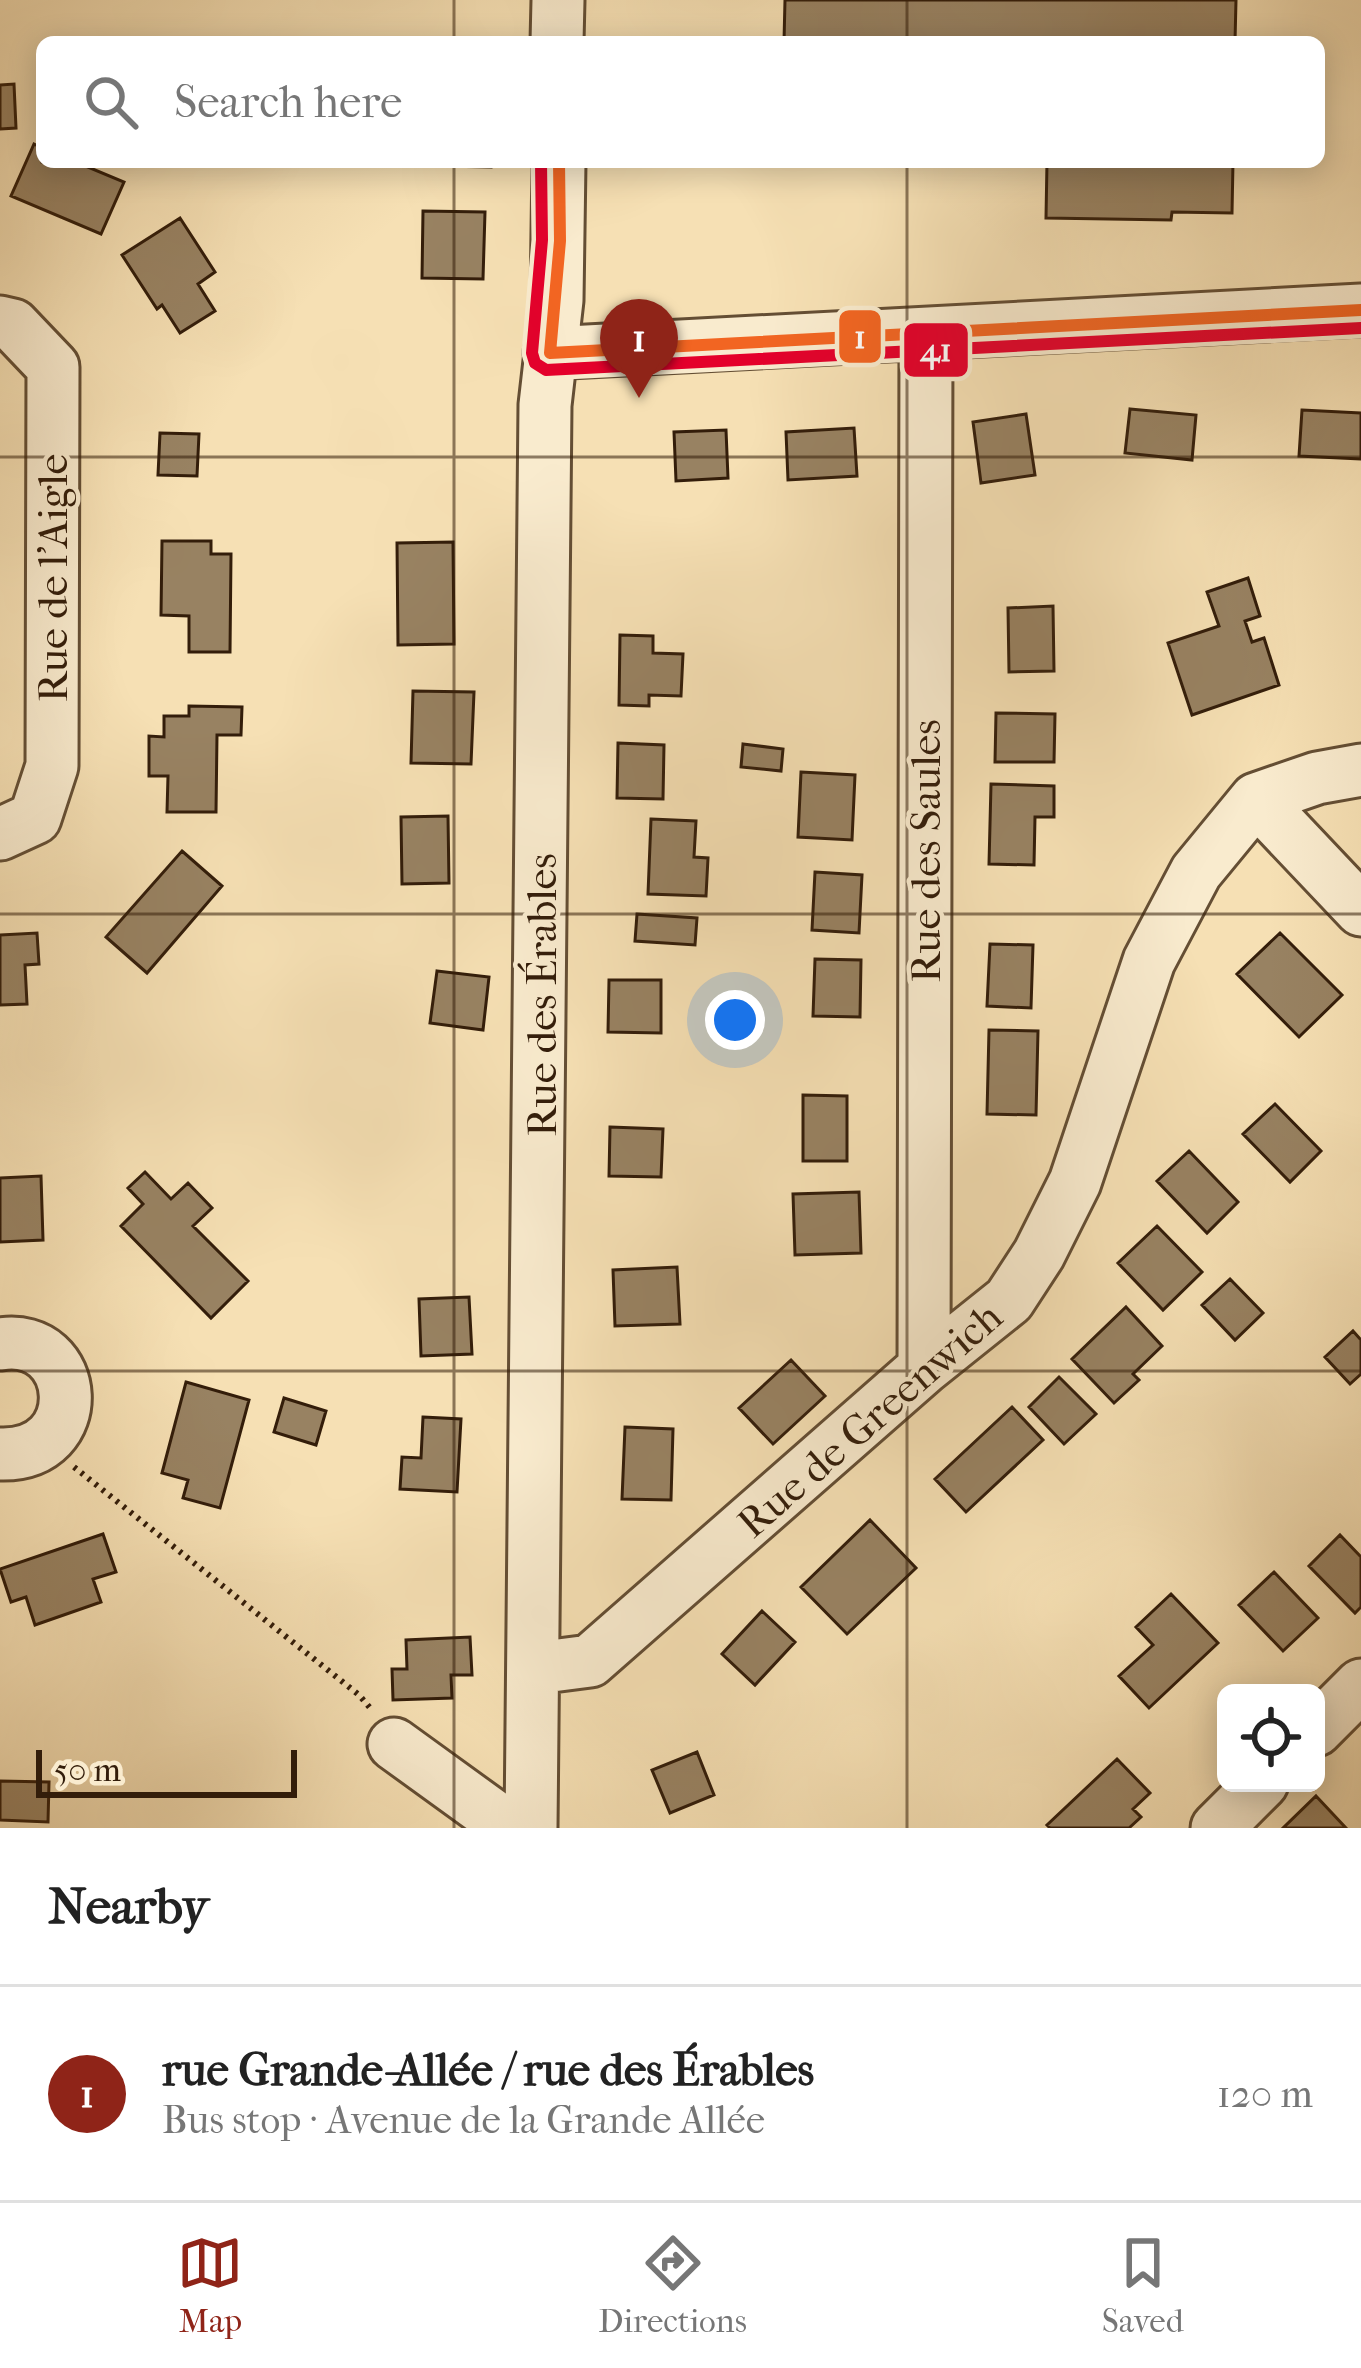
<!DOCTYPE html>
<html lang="en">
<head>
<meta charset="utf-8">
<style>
  :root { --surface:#fff; --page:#f2f2f2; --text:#222; --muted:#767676; --line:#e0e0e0; --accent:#8f2418 }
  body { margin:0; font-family:"IM FELL French Canon",serif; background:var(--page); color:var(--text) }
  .controls { position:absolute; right:36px; bottom:36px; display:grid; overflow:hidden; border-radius:18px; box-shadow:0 6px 30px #0003 }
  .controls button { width:108px; height:108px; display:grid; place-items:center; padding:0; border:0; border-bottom:3px solid var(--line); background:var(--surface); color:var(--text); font:60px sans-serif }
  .scale { position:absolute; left:36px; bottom:30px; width:261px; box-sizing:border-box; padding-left:12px; border:6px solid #331d0a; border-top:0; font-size:33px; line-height:42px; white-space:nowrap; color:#331d0a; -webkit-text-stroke:9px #f9ebce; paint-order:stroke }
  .you { position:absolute; left:735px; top:1020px; width:42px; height:42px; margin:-30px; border:9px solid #fff; border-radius:50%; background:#1a73e8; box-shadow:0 0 0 18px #1a73e833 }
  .badge { display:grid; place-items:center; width:78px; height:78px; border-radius:50%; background:var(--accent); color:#fff; font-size:39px; font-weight:700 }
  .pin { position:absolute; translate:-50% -99px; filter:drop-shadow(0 3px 6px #0008) }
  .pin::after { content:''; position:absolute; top:63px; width:42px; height:36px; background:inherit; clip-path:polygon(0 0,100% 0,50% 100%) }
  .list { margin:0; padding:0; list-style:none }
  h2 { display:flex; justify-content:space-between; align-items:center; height:156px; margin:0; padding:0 48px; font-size:51px }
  h2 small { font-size:39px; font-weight:400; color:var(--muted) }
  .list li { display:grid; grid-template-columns:78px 1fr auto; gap:36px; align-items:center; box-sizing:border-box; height:216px; padding:0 48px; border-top:3px solid var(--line) }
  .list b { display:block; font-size:45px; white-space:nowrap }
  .list p { margin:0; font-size:39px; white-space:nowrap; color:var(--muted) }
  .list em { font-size:39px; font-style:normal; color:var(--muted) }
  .icon { flex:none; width:66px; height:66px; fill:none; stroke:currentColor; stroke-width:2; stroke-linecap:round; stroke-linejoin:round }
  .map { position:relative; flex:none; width:1361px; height:1828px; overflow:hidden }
  .search { position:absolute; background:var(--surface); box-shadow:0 6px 30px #0003; left:36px; right:36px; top:36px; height:132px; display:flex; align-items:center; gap:30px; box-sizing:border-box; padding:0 42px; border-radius:18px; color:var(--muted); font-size:45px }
  .sheet { height:372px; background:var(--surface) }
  nav { display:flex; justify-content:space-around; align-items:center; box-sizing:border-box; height:168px; border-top:3px solid var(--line); background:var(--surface); font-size:33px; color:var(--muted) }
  nav a { display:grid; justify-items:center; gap:6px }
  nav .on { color:var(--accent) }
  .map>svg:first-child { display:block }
  .building { fill:#988262; stroke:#331d0a; stroke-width:3 }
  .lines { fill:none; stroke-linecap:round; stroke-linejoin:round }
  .minor-casing { stroke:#644e34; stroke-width:57 }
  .path { stroke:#331d0a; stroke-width:6; stroke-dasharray:3 6; stroke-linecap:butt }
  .minor { stroke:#f9ebce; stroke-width:51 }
  .bus-1-casing { stroke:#f9ebce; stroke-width:21 }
  .bus-2-casing { stroke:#f9ebce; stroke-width:21 }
  .bus-1 { stroke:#f26522; stroke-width:12 }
  .bus-2 { stroke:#e4002b; stroke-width:12 }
  .grid { fill:none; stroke:#331d0a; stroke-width:3; stroke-opacity:0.55 }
  .labels { text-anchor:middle; stroke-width:9; stroke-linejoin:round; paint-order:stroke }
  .street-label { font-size:42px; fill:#331d0a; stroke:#f9ebce }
  .line-badge { stroke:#f9ebce; stroke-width:4.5 }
  .badge-label { font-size:33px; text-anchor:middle; font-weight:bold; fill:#fff }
</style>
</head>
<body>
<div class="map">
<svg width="1361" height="1828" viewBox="0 0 1361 1828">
  <rect width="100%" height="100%" fill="#f6e0b4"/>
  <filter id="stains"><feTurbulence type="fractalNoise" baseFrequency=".00167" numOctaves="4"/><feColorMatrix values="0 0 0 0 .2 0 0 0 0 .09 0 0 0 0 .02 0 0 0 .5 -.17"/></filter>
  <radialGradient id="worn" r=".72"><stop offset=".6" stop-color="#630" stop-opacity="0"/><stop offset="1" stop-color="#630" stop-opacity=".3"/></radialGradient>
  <path class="building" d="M785 0H1236L1235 42H784Z
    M14 84 16 128 0 129V85Z
    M34 144 42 148V162H76L124 182 101 234 11 196Z
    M441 162H491V167L441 166Z
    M1047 162H1233L1232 213 1172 212 1171 220 1046 218Z
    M423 211 485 212 483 279 422 278Z
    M180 218 215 272 198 284 215 311 180 333 162 305 157 309 122 255Z
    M1130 409 1196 415 1192 460 1125 453Z
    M1302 410 1361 413V459L1299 456Z
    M1026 414 1035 475 981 483 973 422Z
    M854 428 857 476 788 480 786 432Z
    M726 430 728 478 676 481 674 432Z
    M160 433 199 434 197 476 158 475Z
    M162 541H211V554H231L230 652H189V616L161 615Z
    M453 542 454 644 398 645 397 543Z
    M1248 578 1260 616 1245 621 1252 642 1264 638 1279 685 1192 715 1168 643 1219 626 1207 592Z
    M1053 606 1054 671 1009 672 1008 608Z
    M620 635 653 636V653L683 654 681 696 649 695V706L619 705Z
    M413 691 474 692 471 764 411 763Z
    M189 706 242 707 241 735H217L216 812H167L168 776H149V736L164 737V716H189Z
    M996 713 1055 714 1054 762H995Z
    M618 743 664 745 663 799 617 798Z
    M743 744 783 749 781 771 741 767Z
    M801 772 855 775 852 840 798 837Z
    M991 784 1054 786V817H1035L1034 865 989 864Z
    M448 816 449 883 402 884 401 817Z
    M651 819 696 821 694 857 708 858 706 896 648 894Z
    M182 851 222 886 147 973 106 937Z
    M815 872 862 875 859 933 812 930Z
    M637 914 697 918 695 945 635 941Z
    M37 933 39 964 25 965 27 1004 0 1005V935Z
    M1280 933 1342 995 1299 1037 1237 974Z
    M990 944 1033 945 1031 1008 987 1006Z
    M815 959 861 960 860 1017 813 1016Z
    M437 971 489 977 483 1030 430 1023Z
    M609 980H661V1033L608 1032Z
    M989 1030 1038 1031 1036 1115 987 1114Z
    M803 1095 847 1096V1161H803Z
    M1275 1104 1321 1151 1290 1182 1243 1134Z
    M610 1127 663 1129 661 1177 609 1176Z
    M1189 1151 1238 1202 1207 1233 1157 1181Z
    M145 1172 171 1199 188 1183 212 1208 193 1226 248 1281 211 1318 121 1226 143 1204 128 1188Z
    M41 1176 43 1240 0 1242V1178Z
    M859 1192 861 1253 795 1255 793 1194Z
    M1157 1226 1202 1272 1163 1310 1118 1263Z
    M677 1267 680 1324 615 1326 613 1270Z
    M1230 1279 1263 1313 1235 1340 1202 1305Z
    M469 1297 472 1354 421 1356 419 1299Z
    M1126 1307 1162 1346 1133 1374 1139 1380 1114 1403 1072 1359Z
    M1353 1331 1361 1340V1374L1350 1384 1325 1357Z
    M791 1360 825 1396 773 1444 739 1408Z
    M1059 1377 1096 1414 1064 1444 1029 1407Z
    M186 1382 249 1400 220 1508 183 1498 188 1480 162 1473Z
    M284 1398 326 1411 316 1445 274 1432Z
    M1012 1407 1043 1440 966 1512 935 1479Z
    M423 1417 461 1419 457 1492 400 1489 402 1457 421 1458Z
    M625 1427 673 1429 671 1500 622 1499Z
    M870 1520 916 1568 847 1634 801 1587Z
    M103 1534 116 1572 93 1579 101 1602 35 1625 26 1597 11 1602 0 1569Z
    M1340 1535 1361 1557V1607L1355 1613 1309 1566Z
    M1274 1572 1318 1618 1283 1651 1239 1605Z
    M1171 1594 1218 1643 1149 1708 1119 1676 1153 1645 1136 1627Z
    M762 1611 795 1642 755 1685 722 1654Z
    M470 1637 472 1675H451L452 1698 393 1700 392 1669H407L406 1640Z
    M697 1752 714 1795 670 1813 652 1770Z
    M1117 1759 1150 1793 1133 1809 1141 1817 1129 1828H1050L1047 1825Z
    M0 1781 49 1782 48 1822 0 1820Z
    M1316 1796 1346 1828H1283Z"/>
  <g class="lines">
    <defs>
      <path id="minor" d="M557 42 558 0
        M0 322 13 325 53 367 52 766 35 818 0 834
        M550 353 1361 310
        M1256 799 1361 910
        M0 1344C82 1331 92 1457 0 1454
        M924 1368 926 335
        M536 1668 590 1661 924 1368 1009 1300 1039 1254 1075 1182 1149 961 1196 872 1256 799 1317 778 1361 770
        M1316 1730 1361 1685
        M394 1744 510 1828
        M531 1828 545 405 557 300 559 162
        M1217 1828 1262 1783"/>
    </defs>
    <use href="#minor" class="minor-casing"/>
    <path class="path" d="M74 1467 359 1695 371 1709"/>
    <use href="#minor" class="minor"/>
    <defs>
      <path id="bus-1" d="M559 162 560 241 550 353 1361 310"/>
      <path id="bus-2" d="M541 162 542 240 532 353 535 363 546 370 1361 328"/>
    </defs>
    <use href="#bus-1" class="bus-1-casing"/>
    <use href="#bus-2" class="bus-2-casing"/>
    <use href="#bus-1" class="bus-1"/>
    <use href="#bus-2" class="bus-2"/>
  </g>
  <path class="grid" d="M454 0V42M907 0V42M454 162V1828M907 162V1828M0 457H1361M0 914H1361M0 1371H1361"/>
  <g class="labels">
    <g class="street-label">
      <text transform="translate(52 578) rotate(-90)" y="15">Rue de l'Aigle</text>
      <text transform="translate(925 851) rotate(-90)" y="15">Rue des Saules</text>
      <text transform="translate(541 995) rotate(-90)" y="15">Rue des Érables</text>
      <text transform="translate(869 1419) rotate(-41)" y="15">Rue de Greenwich</text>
    </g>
  </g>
  <g class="line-badge">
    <rect x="837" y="308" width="46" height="57" rx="12" fill="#f26522"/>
    <rect x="902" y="321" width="68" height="58" rx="12" fill="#e4002b"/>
  </g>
  <g class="badge-label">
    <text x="860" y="348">1</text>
    <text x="936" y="361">41</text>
  </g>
  <rect width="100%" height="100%" filter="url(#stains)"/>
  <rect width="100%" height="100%" fill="url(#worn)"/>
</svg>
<div class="controls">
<button><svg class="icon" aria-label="locate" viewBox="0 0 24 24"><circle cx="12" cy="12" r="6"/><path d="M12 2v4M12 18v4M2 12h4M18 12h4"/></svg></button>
</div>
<div class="scale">50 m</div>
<div class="you"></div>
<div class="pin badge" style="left:639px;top:398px">1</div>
<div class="search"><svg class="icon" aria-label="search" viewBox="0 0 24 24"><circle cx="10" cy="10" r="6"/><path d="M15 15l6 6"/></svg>Search here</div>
</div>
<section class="sheet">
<h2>Nearby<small></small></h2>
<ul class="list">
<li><span class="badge">1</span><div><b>rue Grande-Allée / rue des Érables</b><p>Bus stop · Avenue de la Grande Allée</p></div><em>120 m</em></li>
</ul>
</section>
<nav>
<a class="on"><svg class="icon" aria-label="map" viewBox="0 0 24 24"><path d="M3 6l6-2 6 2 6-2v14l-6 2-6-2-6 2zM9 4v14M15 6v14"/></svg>Map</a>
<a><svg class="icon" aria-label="directions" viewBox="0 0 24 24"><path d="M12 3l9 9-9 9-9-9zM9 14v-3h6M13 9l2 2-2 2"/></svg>Directions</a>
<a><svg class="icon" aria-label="saved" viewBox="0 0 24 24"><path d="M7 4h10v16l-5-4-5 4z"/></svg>Saved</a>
</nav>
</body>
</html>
